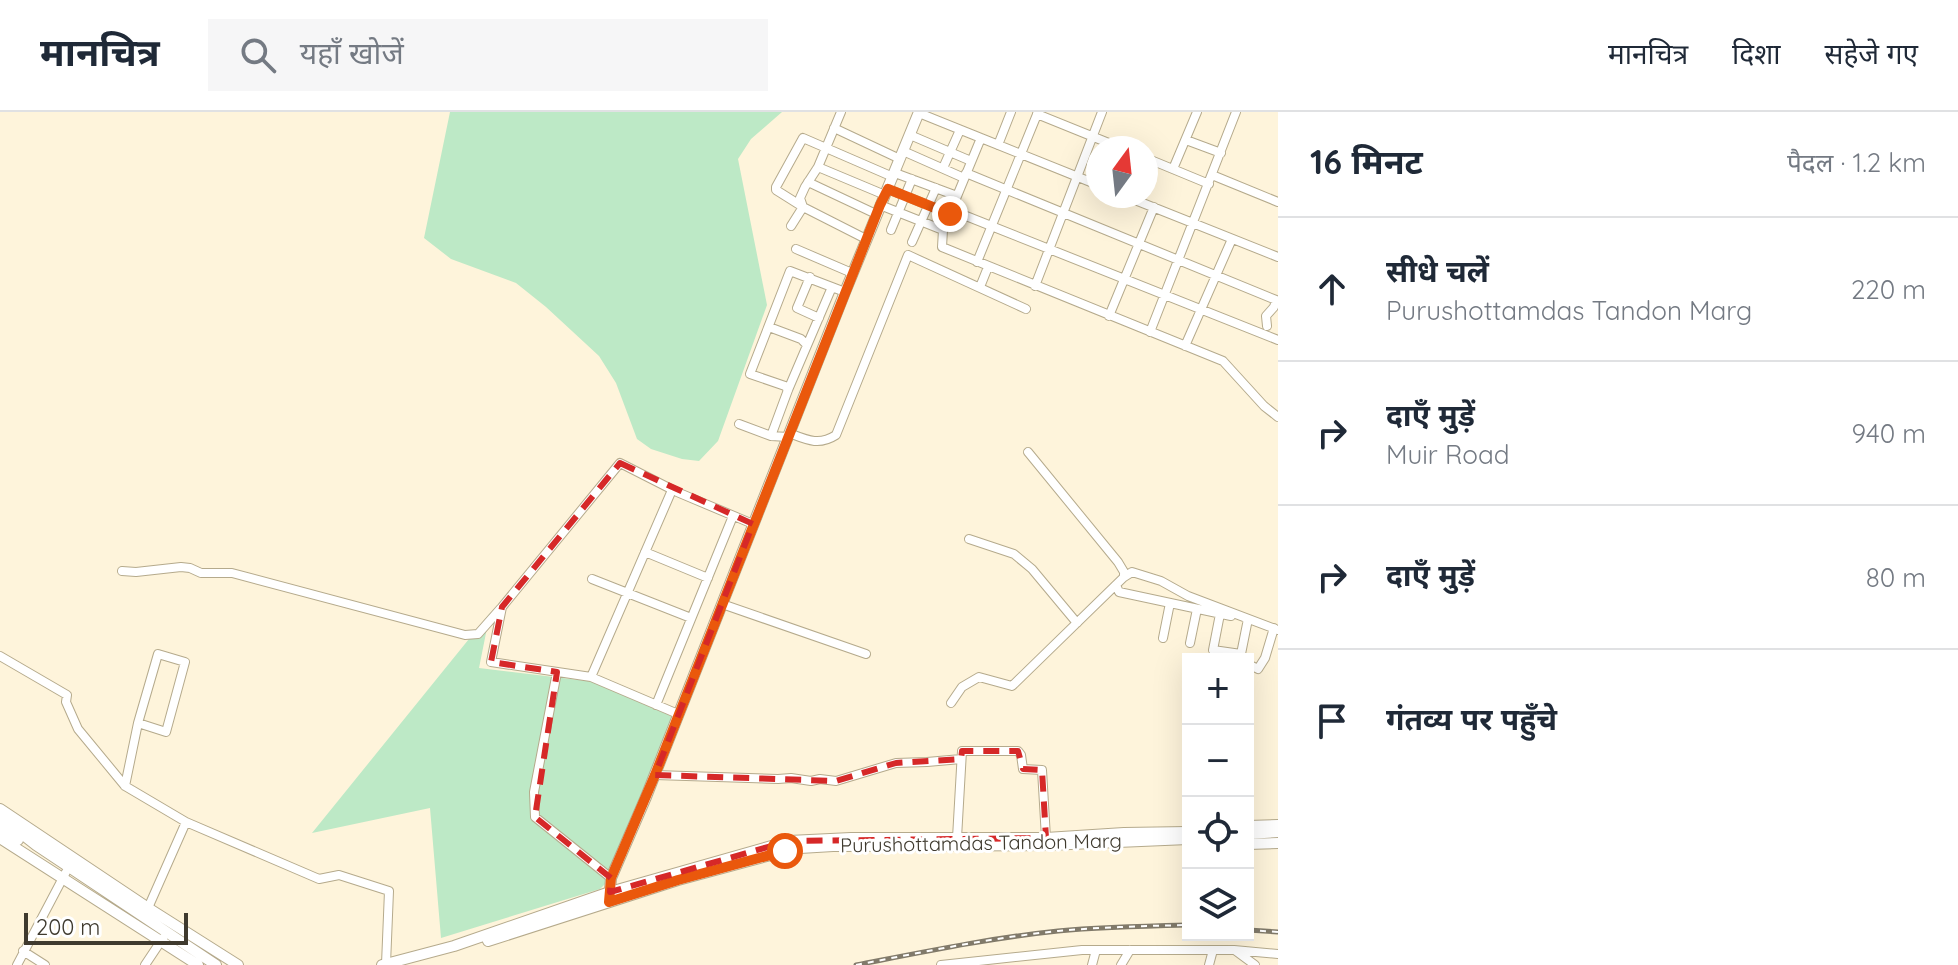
<!DOCTYPE html>
<html lang="hi">
<head>
<meta charset="utf-8">
<style>
  :root { --surface:#fff; --page:#f6f6f7; --text:#1f2937; --muted:#747a83; --line:#e0e1e3 }
  body { margin:0; font-family:Quicksand,"Noto Sans Devanagari",sans-serif; background:var(--page); color:var(--text) }
  .controls { position:absolute; right:24px; bottom:24px; display:grid; overflow:hidden; border-radius:0px; box-shadow:0 8px 32px #0002 }
  .controls button { width:72px; height:72px; display:grid; place-items:center; padding:0; border:0; border-bottom:2px solid var(--line); background:var(--surface); color:var(--text); font:40px sans-serif }
  .compass { position:absolute; left:1086px; top:24px; width:72px; height:72px; border-radius:50%; background:var(--surface); box-shadow:0 8px 32px #0002; rotate:15deg }
  .scale { position:absolute; left:24px; bottom:20px; width:164px; box-sizing:border-box; padding-left:8px; border:4px solid #3f3a2e; border-top:0; font-size:22px; line-height:28px; white-space:nowrap; color:#3f3a2e; -webkit-text-stroke:6px #fff; paint-order:stroke }
  .stop { position:absolute; width:24px; height:24px; margin:-18px; border:6px solid #ea580c; border-radius:50%; background:#fff }
  .stop.end { background:#ea580c; border-color:#fff; box-shadow:0 2px 8px #0008 }
  .list { margin:0; padding:0; list-style:none }
  h2 { display:flex; justify-content:space-between; align-items:center; height:104px; margin:0; padding:0 32px; font-size:34px }
  h2 small { font-size:26px; font-weight:400; color:var(--muted) }
  .list li { display:grid; grid-template-columns:52px 1fr auto; gap:24px; align-items:center; box-sizing:border-box; height:144px; padding:0 32px; border-top:2px solid var(--line) }
  .list b { display:block; font-size:30px; white-space:nowrap }
  .list p { margin:0; font-size:26px; white-space:nowrap; color:var(--muted) }
  .list em { font-size:26px; font-style:normal; color:var(--muted) }
  .icon { flex:none; width:44px; height:44px; fill:none; stroke:currentColor; stroke-width:2; stroke-linecap:round; stroke-linejoin:round }
  .map { position:relative; flex:none; width:1278px; height:853px; overflow:hidden }
  header { display:flex; align-items:center; gap:48px; box-sizing:border-box; height:112px; padding:0 40px; background:var(--surface); border-bottom:2px solid var(--line) }
  header strong { font-size:38px }
  nav { display:flex; gap:44px; margin-inline-start:auto; font-size:28px }
  .search { width:560px; height:72px; background:var(--page); display:flex; align-items:center; gap:20px; box-sizing:border-box; padding:0 28px; border-radius:0px; color:var(--muted); font-size:30px }
  main { display:flex }
  aside { flex:1; background:var(--surface) }
  .map>svg:first-child { display:block }
  .green { fill:#bde9c6 }
  .lines { fill:none; stroke-linecap:round; stroke-linejoin:round }
  .minor-casing { stroke:#b5aa8c; stroke-width:10 }
  .major-casing { stroke:#b5aa8c; stroke-width:12 }
  .minor { stroke:#fff; stroke-width:8 }
  .major { stroke:#fff; stroke-width:10 }
  .rail-casing { stroke:#817a6a; stroke-width:5 }
  .rail { stroke:#fff; stroke-width:2; stroke-dasharray:6; stroke-linecap:butt }
  .route { stroke:#ea580c; stroke-width:10 }
  .marked { fill:none; stroke:#d62828; stroke-width:6; stroke-dasharray:16 10; stroke-linejoin:round }
  .labels { text-anchor:middle; stroke-width:6; stroke-linejoin:round; paint-order:stroke }
  .street-label { font-size:20px; fill:#3f3a2e; stroke:#fff }
</style>
</head>
<body>
<header>
<strong>मानचित्र</strong>
<div class="search"><svg class="icon" aria-label="search" viewBox="0 0 24 24"><circle cx="10" cy="10" r="6"/><path d="M15 15l6 6"/></svg>यहाँ खोजें</div>
<nav><a>मानचित्र</a><a>दिशा</a><a>सहेजे गए</a></nav>
</header>
<main>
<div class="map">
<svg width="1278" height="853" viewBox="0 0 1278 853">
  <rect width="100%" height="100%" fill="#fef4db"/>
  <path class="green" d="M450 0H782L751 27 738 47 767 193 718 329 699 349 682 347 651 337 637 327 616 271 599 244 546 195 516 171 451 147 424 126Z
    M490 501 479 556 596 570 673 605 611 766 600 777 441 826 430 696 312 721Z"/>
  <g class="lines">
    <defs>
      <path id="minor" d="M841 0 818 55 805 75 800 86 803 95 866 127
        M1037 2 1121 36
        M834 16 900 47
        M910 23 971 49
        M981 26 1098 73
        M1186 28 1221 41
        M998 33 1011 0
        M903 39 964 66
        M1146 46 1209 72
        M818 55 885 83
        M943 56 960 18
        M1173 57 1197 0
        M895 61 957 84
        M966 61 1276 188 1274 195 1266 204 1267 214
        M1212 63 1278 90
        M808 70 876 102
        M888 77 950 102
        M1125 84 1278 145
        M880 93 943 118 981 26 919 1
        M951 98 1278 228
        M791 114 803 95 776 78V75L803 26 893 65
        M891 118 912 67
        M943 118 942 135 1223 249 1264 294 1278 305
        M912 130 936 76
        M796 137 852 161
        M977 150 1038 0
        M810 165 797 196 819 206
        M1035 174 1102 0
        M980 175 988 155
        M1109 204 1154 95
        M769 215 801 227 807 233
        M1150 220 1236 0
        M1185 234 1232 127
        M788 278 785 274 750 262 790 159 845 180
        M739 312 771 324 788 325
        M789 321C807 328 819 334 836 323L908 143 1026 197
        M771 324 788 278 832 175
        M1028 340 1118 450 1124 460V465
        M969 427 1014 442 1032 457 1077 511
        M645 440 708 466
        M122 459 136 460 181 455 190 456 201 461H232L465 523 478 522 501 496
        M592 467 691 506
        M1116 473 1119 480 1231 504
        M722 492 866 542
        M1220 502 1213 538 1241 542 1248 507 1245 506
        M1163 526 1170 491
        M1190 531 1197 497
        M0 544 67 583 66 590 78 617 125 674 186 710 319 767 339 763 389 779 386 852
        M1248 552 1258 557 1265 546 1274 516
        M557 560 534 680 535 705 611 766
        M591 565 672 378
        M951 591 962 575 979 565 1012 574 1124 465 1132 460 1161 469 1188 484 1278 518
        M656 593 733 404
        M678 602 591 565 491 550 502 495 620 351 677 380 753 412
        M655 663 778 667 791 666 811 669 820 667 836 669 896 651 927 650 961 647
        M125 674 138 611 158 542 185 550 166 620 138 611
        M957 726 962 639H1018L1021 643 1023 657 1042 658 1046 726
        M148 796 186 710
        M23 839 45 853
        M1236 839 1255 853
        M17 853 66 760
        M145 853 163 826
        M941 853 1082 838H1234L1278 842
        M1092 853 1096 838
        M1121 853 1130 838
        M1209 853 1213 838"/>
      <path id="major" d="M0 697 148 796 238 853
        M0 705 36 733 216 853
        M1248 714 1278 713
        M0 715 18 728
        M1248 722 1278 720
        M0 726 198 853
        M1248 732 1278 731
        M609 790 611 766 646 685 845 180 919 0
        M488 829 678 768 763 745 800 736 833 734 1047 733 1188 727
        M382 853 454 834 610 780 789 729 851 726H1046L1124 721 1188 720"/>
    </defs>
    <use href="#minor" class="minor-casing"/>
    <use href="#major" class="major-casing"/>
    <use href="#minor" class="minor"/>
    <use href="#major" class="major"/>
    <defs>
      <path id="rail" d="M1248 818 1278 820
        M856 853C923 840 990 826 1058 819 1101 815 1145 814 1188 813"/>
    </defs>
    <use href="#rail" class="rail-casing"/>
    <use href="#rail" class="rail"/>
  </g>
  <g class="lines">
    <path class="route" d="M785 739 678 768 609 790 611 766 655 663 880 93 888 77 950 102"/>
  </g>
  <path class="marked" d="M620 351 753 412 655 663 836 669 896 651 961 647 962 639H1018L1023 657 1042 658 1046 726 789 729 610 780 611 766 535 705 557 560 491 550 502 495Z"/>
  <g class="labels">
    <g class="street-label">
      <text transform="translate(981 731) rotate(-1)" y="7">Purushottamdas Tandon Marg</text>
    </g>
  </g>
</svg>
<div class="controls">
<button>+</button>
<button>−</button>
<button><svg class="icon" aria-label="locate" viewBox="0 0 24 24"><circle cx="12" cy="12" r="6"/><path d="M12 2v4M12 18v4M2 12h4M18 12h4"/></svg></button>
<button><svg class="icon" aria-label="layers" viewBox="0 0 24 24"><path d="M12 4l9 5-9 5-9-5zM3 14l9 5 9-5"/></svg></button>
</div>
<svg class="compass" viewBox="-18 -18 36 36"><path d="M0-13l5 13h-10z" fill="#e53935"/><path d="M0 13l5-13h-10z" fill="#747a83"/></svg>
<div class="scale">200 m</div>
<div class="stop" style="left:785px;top:739px"></div>
<div class="stop end" style="left:950px;top:102px"></div>
</div>
<aside>
<h2>16 मिनट<small>पैदल · 1.2 km</small></h2>
<ul class="list">
<li><svg class="icon" aria-label="ahead" viewBox="0 0 24 24"><path d="M12 20V5M6 11l6-6 6 6"/></svg><div><b>सीधे चलें</b><p>Purushottamdas Tandon Marg</p></div><em>220 m</em></li>
<li><svg class="icon" aria-label="right" viewBox="0 0 24 24"><path d="M7 20v-9h11M14 6l5 5-5 5"/></svg><div><b>दाएँ मुड़ें</b><p>Muir Road</p></div><em>940 m</em></li>
<li><svg class="icon" aria-label="right" viewBox="0 0 24 24"><path d="M7 20v-9h11M14 6l5 5-5 5"/></svg><div><b>दाएँ मुड़ें</b></div><em>80 m</em></li>
<li><svg class="icon" aria-label="arrive" viewBox="0 0 24 24"><path d="M6 21V4h12l-3 4 3 4H6"/></svg><div><b>गंतव्य पर पहुँचे</b></div></li>
</ul>
</aside>
</main>
</body>
</html>
